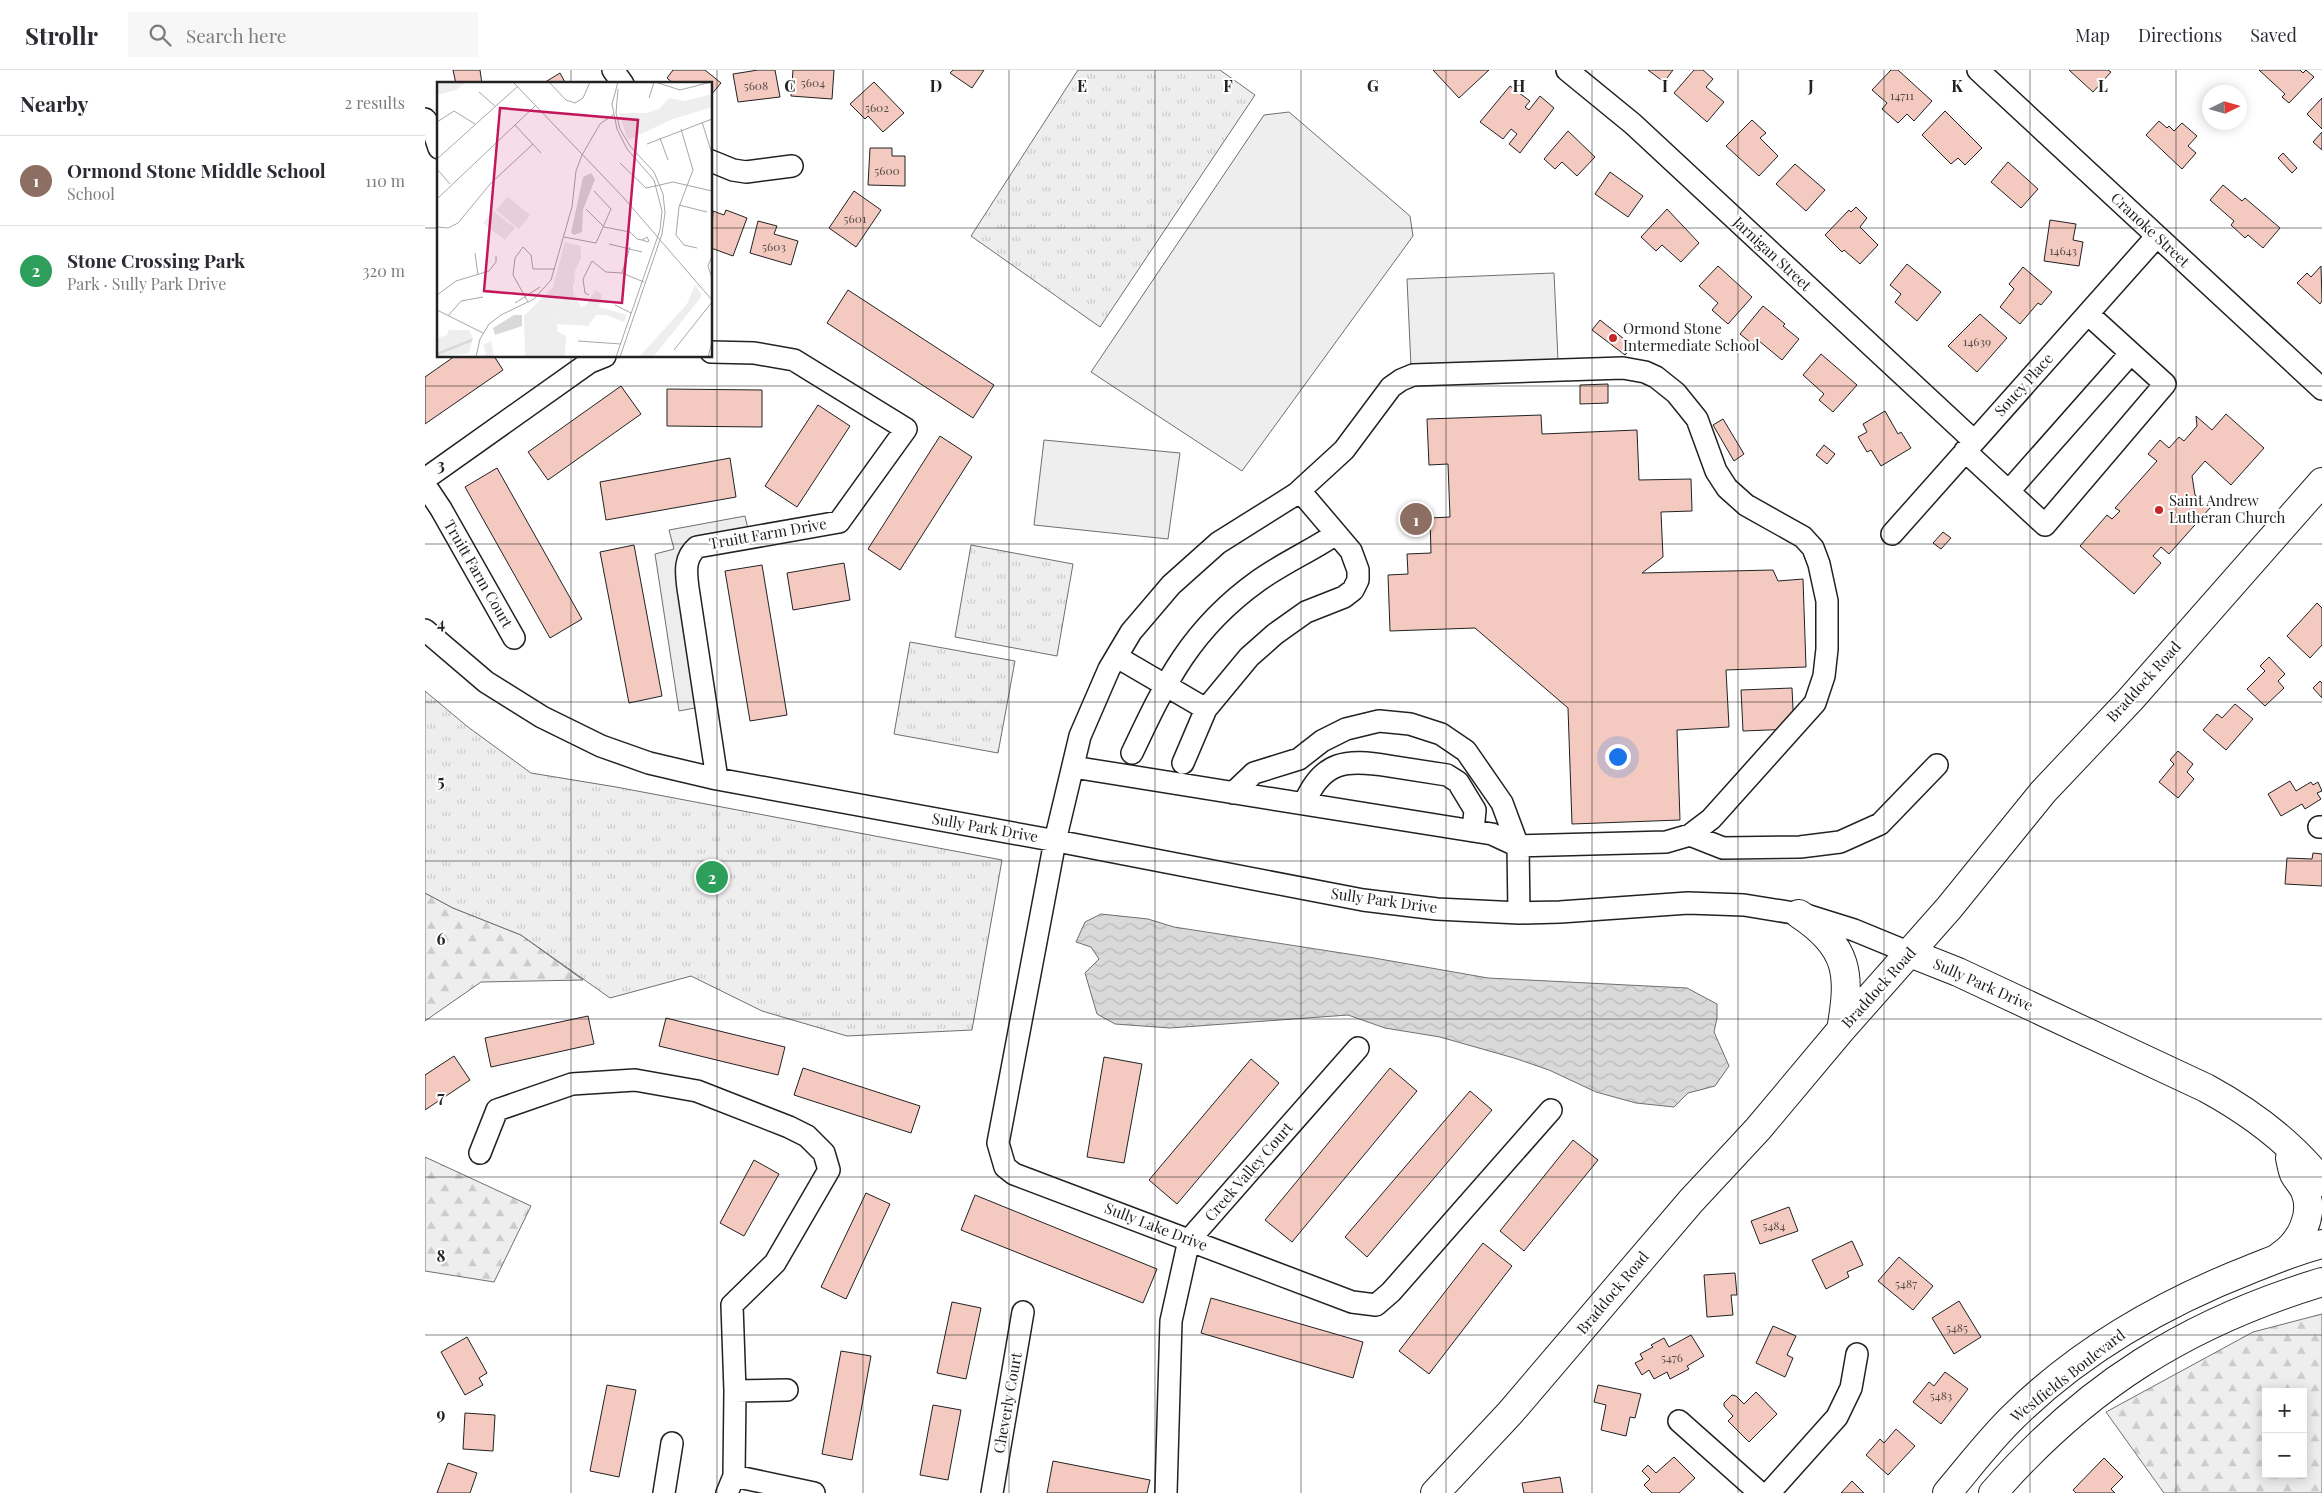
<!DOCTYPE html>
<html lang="en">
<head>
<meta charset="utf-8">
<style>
  :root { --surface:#fff; --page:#f7f7f7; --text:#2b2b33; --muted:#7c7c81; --line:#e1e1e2; --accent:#7c3aed }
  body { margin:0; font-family:"Playfair Display",serif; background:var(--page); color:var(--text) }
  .controls { position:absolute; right:15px; bottom:15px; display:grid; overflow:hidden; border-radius:0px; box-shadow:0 2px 12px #0003 }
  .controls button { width:45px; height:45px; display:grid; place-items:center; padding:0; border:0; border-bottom:1px solid var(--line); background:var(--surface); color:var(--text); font:25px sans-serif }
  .compass { position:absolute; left:1777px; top:15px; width:45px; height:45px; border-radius:50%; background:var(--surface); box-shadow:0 2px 12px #0003; rotate:85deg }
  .you { position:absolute; left:1192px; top:686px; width:18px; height:18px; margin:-12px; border:4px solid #fff; border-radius:50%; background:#1a73e8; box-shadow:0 0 0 8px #1a73e833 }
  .badge { display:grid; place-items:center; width:32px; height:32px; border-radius:50%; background:var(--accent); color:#fff; font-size:16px; font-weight:700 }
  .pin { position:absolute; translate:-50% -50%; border:2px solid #fff; box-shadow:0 1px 5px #0006 }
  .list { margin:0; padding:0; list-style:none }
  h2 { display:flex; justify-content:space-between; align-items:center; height:65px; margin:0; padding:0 20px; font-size:21px }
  h2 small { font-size:16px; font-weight:400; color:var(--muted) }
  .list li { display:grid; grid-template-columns:32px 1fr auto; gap:15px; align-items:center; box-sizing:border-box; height:90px; padding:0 20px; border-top:1px solid var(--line) }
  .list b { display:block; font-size:19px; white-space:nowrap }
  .list p { margin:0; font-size:16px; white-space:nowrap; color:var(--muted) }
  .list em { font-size:16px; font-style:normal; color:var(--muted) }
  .icon { flex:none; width:28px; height:28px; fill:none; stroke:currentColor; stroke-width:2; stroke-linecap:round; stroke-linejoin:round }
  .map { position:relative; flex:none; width:1897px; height:1423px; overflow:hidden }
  header { display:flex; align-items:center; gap:30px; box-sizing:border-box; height:70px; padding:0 25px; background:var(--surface); border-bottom:1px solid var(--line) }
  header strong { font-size:24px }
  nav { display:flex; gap:28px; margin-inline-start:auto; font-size:18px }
  .search { width:350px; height:45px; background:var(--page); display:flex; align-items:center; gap:12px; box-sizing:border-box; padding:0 18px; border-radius:0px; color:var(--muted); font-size:19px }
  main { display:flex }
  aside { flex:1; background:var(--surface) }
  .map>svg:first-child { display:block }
  .grass { fill:#eee; stroke:#6f6f6f }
  .forest { fill:url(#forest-firs); stroke:#6f6f6f; fill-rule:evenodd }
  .park { fill:url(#park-tufts); stroke:#6f6f6f }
  .parking { fill:#ededed; stroke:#6f6f6f }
  .water { fill:url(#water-waves); stroke:#6f6f6f }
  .building { fill:#f3c9c0; stroke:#222 }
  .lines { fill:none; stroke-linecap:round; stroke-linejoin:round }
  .minor-casing { stroke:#222; stroke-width:24 }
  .major-casing { stroke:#222; stroke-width:30 }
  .minor { stroke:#fff; stroke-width:21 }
  .major { stroke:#fff; stroke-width:28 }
  .grid { fill:none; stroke:#222; stroke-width:1; stroke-opacity:0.55 }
  .poi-dot { fill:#c62828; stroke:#fff; stroke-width:2 }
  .labels { text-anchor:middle; stroke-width:4; stroke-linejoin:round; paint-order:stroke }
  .number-label { font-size:12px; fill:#564c4a }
  .street-label { font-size:15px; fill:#222; stroke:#fff }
  .poi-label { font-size:15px; fill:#222; stroke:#fff; text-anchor:start }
  .inset-river { fill:none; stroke:#d9d9d9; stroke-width:2.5 }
  .inset-road { fill:none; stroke:#a7a7a7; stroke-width:1 }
  .view { fill:#c2185b; fill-opacity:0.15; stroke:#c2185b; stroke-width:2.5 }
  .inset-edge { fill:none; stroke:#222; stroke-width:2.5 }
  .grid-label { font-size:16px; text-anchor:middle; font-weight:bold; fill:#222; stroke:#fff; stroke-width:4; stroke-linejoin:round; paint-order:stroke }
</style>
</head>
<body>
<header>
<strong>Strollr</strong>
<div class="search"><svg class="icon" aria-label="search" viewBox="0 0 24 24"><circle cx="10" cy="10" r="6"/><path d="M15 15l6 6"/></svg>Search here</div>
<nav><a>Map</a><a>Directions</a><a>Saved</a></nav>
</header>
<main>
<aside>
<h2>Nearby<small>2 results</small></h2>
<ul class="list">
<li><span class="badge" style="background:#8d6e63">1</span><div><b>Ormond Stone Middle School</b><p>School</p></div><em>110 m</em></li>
<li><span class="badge" style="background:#2e9e5b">2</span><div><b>Stone Crossing Park</b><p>Park · Sully Park Drive</p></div><em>320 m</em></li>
</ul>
</aside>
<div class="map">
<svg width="1897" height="1423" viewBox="0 0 1897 1423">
  <defs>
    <pattern id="forest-firs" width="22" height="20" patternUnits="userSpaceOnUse" patternTransform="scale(1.25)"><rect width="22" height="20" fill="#eee"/><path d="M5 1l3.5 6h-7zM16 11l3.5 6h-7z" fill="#ccc"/></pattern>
    <pattern id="park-tufts" width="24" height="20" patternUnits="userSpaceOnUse" patternTransform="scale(1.25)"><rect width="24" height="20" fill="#eee"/><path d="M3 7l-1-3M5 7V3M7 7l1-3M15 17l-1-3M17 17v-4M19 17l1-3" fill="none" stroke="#ccc"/></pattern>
    <pattern id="water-waves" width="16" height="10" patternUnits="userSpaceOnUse" patternTransform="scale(1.25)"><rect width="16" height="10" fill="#d9d9d9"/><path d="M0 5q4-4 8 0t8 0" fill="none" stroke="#bababa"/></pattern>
  </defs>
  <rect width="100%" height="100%" fill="#fff"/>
  <path class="grass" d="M864 42 985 146 988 166 817 401 666 302 839 45Z
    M1129 203 1133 290 986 297 982 209Z
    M619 370 755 383 743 469 609 455Z"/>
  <path class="forest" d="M0 823 28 838 96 865 158 910 56 912 0 951Z
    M0 1087 106 1136 69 1212 0 1201Z
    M1897 1244V1423H1739L1681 1342 1828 1262ZM1841 1322H1878V1404H1841Z"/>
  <path class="park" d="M653 0H795L830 25 675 257 546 166Z
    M546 475 648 494 632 586 530 567Z
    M485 572 590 591 573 683 469 664Z
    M0 621 43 657 106 703 191 717 577 790 547 960 422 966 337 941 266 906 185 928 96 865 28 838 0 823Z"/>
  <path class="parking" d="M320 446 325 468 264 483 280 636 254 641 230 484 249 479 244 460Z"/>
  <path class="water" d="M676 844 723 849 749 857 949 888 1063 908 1262 918 1292 934V948L1289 962 1304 996 1290 1016 1263 1023 1249 1037 1211 1033 1171 1022 1124 1000 1089 988 1015 967 960 958 923 945 745 958 690 954 672 944 660 903 674 889 666 877 651 872 660 852Z"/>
  <path class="building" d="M28 0H55L57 14H31Z
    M248 0H280L296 13 286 25V14H249L242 8Z
    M333 0H350L355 27 313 32 308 4Z
    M368 0H409L407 29 366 26Z
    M528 0H559L547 18 525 3Z
    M1008 0H1064L1034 28Z
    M1223 0H1248L1239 12Z
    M1269 0H1278L1288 9 1281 17 1299 32 1282 52 1249 23Z
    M1466 0H1473L1507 31 1489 51 1482 44 1473 53 1457 39 1462 33 1447 20Z
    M1644 0H1683L1686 2 1668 22Z
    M1834 0H1875L1878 3 1881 0 1889 7 1864 33 1857 27 1860 24Z
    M135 3 141 14H117Z
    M449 12 479 43 458 62 443 46 440 49 425 34Z
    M1085 16 1105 31 1100 37 1104 40 1115 26 1129 38 1095 83 1084 74 1092 64 1086 59 1078 69 1055 52Z
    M1897 28V59L1882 44Z
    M1520 41 1557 78 1540 95 1533 88 1526 94 1497 65Z
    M1327 50 1341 63 1335 68 1353 86 1334 106 1301 76Z
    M1734 51 1742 58 1744 56 1749 61 1757 53 1772 66 1763 76 1771 83 1757 99 1721 65Z
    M1143 61 1170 87 1152 106 1137 92 1130 99 1119 89Z
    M1897 62V80L1888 72Z
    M445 78H467V86H480V116L443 115Z
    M1858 83 1872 98 1867 103 1853 88Z
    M1583 92 1613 119 1596 138 1566 112Z
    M1370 94 1400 120 1381 141 1351 114Z
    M1185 102 1218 126 1203 147 1170 124Z
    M1798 115 1817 131 1820 128 1855 158 1838 178 1823 165 1820 168 1806 155 1809 151 1785 130Z
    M429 121 456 140 431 177 404 158Z
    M1431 137 1442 148 1435 157 1453 175 1435 194 1419 180 1417 182 1400 165 1424 140 1426 142Z
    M1242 139 1274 173 1256 192 1237 175 1231 181 1216 167Z
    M301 140 322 148 308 186 286 178 288 141 299 145Z
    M1625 150 1651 154 1648 170 1658 172 1654 196 1619 191Z
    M333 151 352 156 349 164 373 171 366 195 325 183Z
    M1482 194 1516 222 1492 251 1470 232 1476 224 1465 215Z
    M1293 196 1327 227 1303 254 1287 240 1293 233 1274 216Z
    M1896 196 1897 231 1895 234 1872 213 1882 203 1886 207Z
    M1598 197 1627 222 1616 235 1613 233 1595 254 1575 237 1589 219 1584 214Z
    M423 220 569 315 548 348 402 253Z
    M1338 236 1360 254 1358 256 1374 269 1357 290 1334 271 1330 276 1315 264Z
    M1555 244 1582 268 1552 302 1523 276Z
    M1175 250 1208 276 1200 285 1167 260Z
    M1396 284 1432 315 1408 342 1394 330 1399 324 1378 305Z
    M30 286H69L78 300 0 354V307Z
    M1183 314V333L1155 334V315Z
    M196 316 216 344 123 410 103 382Z
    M242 319 337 320V357L242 356Z
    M393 335 425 356 372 437 340 416Z
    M1460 341 1473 364 1476 362 1486 378 1456 396 1446 380 1442 382 1433 367 1442 362 1438 354Z
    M1801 344 1839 378 1806 415 1780 391 1767 406 1770 425 1785 438 1744 484 1736 477 1728 486 1736 493 1709 524 1655 476 1682 445 1687 449 1695 441 1690 438 1732 391 1723 384 1735 370 1744 378 1754 367 1759 371 1772 356 1771 346 1787 360Z
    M1116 345 1117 364 1212 360 1214 410 1266 409 1267 441 1236 442 1238 487 1217 503 1348 500 1353 511 1378 509 1381 597 1301 600 1304 657 1252 660 1255 750 1147 754 1143 638 1050 558 965 561 963 505 983 504 982 484 1006 483 1005 448 1025 447 1023 394 1004 395 1002 349Z
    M1298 349 1319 384 1309 391 1288 355Z
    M515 366 547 387 475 500 443 479Z
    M1399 375 1410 384 1402 394 1391 385Z
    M305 388 311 427 181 450 175 412Z
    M72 398 157 549 125 568 40 417Z
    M1518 462 1526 468 1516 479 1508 473Z
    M209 475 237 626 204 633 175 482Z
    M419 493 425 530 368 540 362 503Z
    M337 495 362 645 325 651 300 501Z
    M1892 533 1897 538V575L1885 588 1862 566Z
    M1844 587 1860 604 1853 611 1859 618 1840 636 1822 619 1840 601 1835 596Z
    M1895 611 1897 613V628L1888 618Z
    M1367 618 1369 659 1318 661 1316 620Z
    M1810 634 1828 649 1801 680 1778 660 1792 644 1797 648Z
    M1753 681 1768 694 1762 702 1769 709 1753 728 1734 712 1749 694 1745 690Z
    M1865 711 1871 721 1886 712 1888 715 1893 712 1897 721 1892 723 1896 729 1880 739 1877 734 1856 746 1843 724Z
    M1888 783 1897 784V816L1860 814 1862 788 1887 789Z
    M163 946 169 974 66 997 60 968Z
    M241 948 360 977 353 1005 234 976Z
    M29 986 45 1010 0 1040V1005Z
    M679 987 717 994 699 1093 662 1087Z
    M826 989 854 1013 752 1134 724 1110Z
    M378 998 495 1036 486 1063 369 1025Z
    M965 998 992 1021 867 1172 840 1150Z
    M1045 1021 1067 1040 942 1187 920 1167Z
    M1148 1070 1173 1090 1099 1181 1075 1161Z
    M329 1090 354 1104 319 1166 295 1153Z
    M441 1123 465 1134 421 1229 396 1217Z
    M550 1125 732 1199 718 1233 536 1160Z
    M1364 1137 1373 1161 1335 1174 1326 1151Z
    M1427 1171 1438 1195 1422 1202 1424 1207 1401 1219 1387 1190Z
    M1058 1173 1087 1196 1004 1304 974 1281Z
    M1474 1187 1508 1216 1488 1240 1453 1211Z
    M1310 1203 1312 1225H1306L1308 1245 1282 1247 1279 1205Z
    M786 1228 938 1272 928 1308 776 1263Z
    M1534 1231 1556 1267 1529 1284 1507 1248Z
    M527 1232 556 1238 541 1309 512 1303Z
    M1348 1256 1371 1266 1362 1285 1368 1288 1360 1307 1331 1293Z
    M1266 1265 1279 1286 1262 1296 1264 1299 1245 1309 1242 1302 1229 1309 1224 1300 1217 1305 1210 1293 1218 1289 1215 1284 1228 1277 1226 1275 1239 1268 1244 1277Z
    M42 1267 62 1303 54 1308 58 1315 40 1325 16 1282Z
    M416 1281 446 1286 427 1390 397 1384Z
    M1520 1302 1543 1319 1516 1354 1488 1332 1504 1312 1509 1316Z
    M182 1315 211 1320 194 1407 165 1401Z
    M1173 1315 1216 1324 1210 1348 1205 1347 1201 1366 1176 1360 1181 1335 1169 1332Z
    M1331 1322 1352 1344 1324 1372 1303 1351 1308 1346 1299 1336V1333L1307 1325 1311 1326 1319 1334Z
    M508 1335 536 1340 523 1410 495 1405Z
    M40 1343 70 1345 68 1381 38 1379Z
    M1471 1359 1490 1376 1463 1405 1441 1385 1455 1369 1459 1373Z
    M1249 1387 1270 1408 1254 1423H1227L1219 1415 1225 1409 1217 1401 1223 1395 1231 1403Z
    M1679 1388 1698 1407 1686 1419 1690 1423H1651L1648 1420Z
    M628 1391 725 1410 722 1423H622Z
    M23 1393 52 1403 45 1423H12Z
    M1135 1407 1138 1423H1099L1097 1413Z
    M1427 1411 1439 1423H1416Z"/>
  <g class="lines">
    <defs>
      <path id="minor" d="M188 0 198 14
        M1142 0 1208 54 1549 371
        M1553 0 1897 319
        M0 49 8 60 14 78
        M286 91 308 100 321 102 367 96
        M286 282 329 283 369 290 481 359 414 452 272 477C259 488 261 502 263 518L292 709
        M1540 381 1620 455 1740 314 1663 244
        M0 409 165 292 180 286
        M0 415 16 439 89 568
        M1584 421 1706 283
        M1467 464 1732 166
        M0 560 61 612 117 647 176 676 224 693 292 709 637 772 938 830 1012 839 1094 843 1135 842 1263 833 1319 835 1381 845 1429 860 1485 883
        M692 587 781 639 758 693
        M781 639 824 587 850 564 881 542 919 527 928 520 933 510V500L926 481 875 421
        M707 683C741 611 766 559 833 511 858 493 886 481 911 464
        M648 697 1067 764 1093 776 1077 733 1041 681 1016 664 985 654 954 651 921 659 897 671 874 689 829 703 808 723
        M879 734C897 690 922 689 964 696 984 699 1003 702 1022 705L1033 712 1050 740 1048 761
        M1894 757H1897
        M1265 765 1298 778 1375 777 1415 772 1455 754 1512 695
        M1094 843 1093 776 1241 772 1265 765 1286 749 1390 633 1399 606 1402 579V531L1394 494 1388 478 1378 467 1321 435 1302 418 1291 401 1272 349 1251 323 1231 307 1220 302 1198 298 988 305 976 310 966 317 919 380 871 424 793 473 746 515 706 562 684 599 655 666 630 771 573 1073 580 1097 589 1104 927 1232 951 1235 966 1222 1126 1040
        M55 1083 72 1040 147 1014 210 1010 272 1021 364 1057 382 1066 399 1083 404 1100 350 1193 307 1235 310 1321 309 1406 302 1423
        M310 1321 362 1320
        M1254 1351 1335 1423
        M309 1406 389 1423
        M239 1423 247 1373
        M567 1423 598 1242
        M741 1423 746 1251 764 1170 933 978
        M1344 1423 1412 1347 1426 1318 1432 1284"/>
      <path id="major" d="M1374 844C1424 877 1426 904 1416 960
        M1485 883 1533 902 1781 1018C1825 1042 1866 1072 1897 1112
        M1855 1186C1875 1173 1890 1145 1880 1121 1877 1114 1872 1110 1869 1104 1867 1099 1866 1093 1865 1088
        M1010 1423 1085 1343 1266 1131 1333 1059 1416 960 1524 838 1618 722 1705 630 1897 412
        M1522 1423C1544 1397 1565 1369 1589 1346 1656 1280 1739 1233 1826 1199 1849 1190 1872 1180 1897 1174
        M1568 1423C1661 1316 1762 1253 1897 1212"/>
    </defs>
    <use href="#minor" class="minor-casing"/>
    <use href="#major" class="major-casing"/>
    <use href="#minor" class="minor"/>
    <use href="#major" class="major"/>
  </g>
  <path class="grid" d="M146 0V14M292 0V1423M438 0V1423M584 0V1423M730 0V1423M876 0V1423M1021 0V1423M1167 0V1423M1313 0V1423M1459 0V1423M1605 0V1423M1751 0V1423M0 158H14M286 158H1897M146 286V1423M0 316H1897M0 474H1897M0 632H1897M0 791H1897M0 949H1897M0 1107H1897M0 1265H1897"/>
  <g class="poi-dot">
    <circle cx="1188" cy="268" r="5"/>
    <circle cx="1734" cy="440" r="5"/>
  </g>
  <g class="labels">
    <g class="number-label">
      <text x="388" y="17">5604</text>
      <text x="331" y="20">5608</text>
      <text x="1477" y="30">14711</text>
      <text x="452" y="42">5602</text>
      <text x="462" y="105">5600</text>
      <text x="430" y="153">5601</text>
      <text x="349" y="181">5603</text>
      <text x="1638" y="185">14643</text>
      <text x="1552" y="276">14639</text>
      <text x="1349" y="1160">5484</text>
      <text x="1481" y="1218">5487</text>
      <text x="1532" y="1262">5485</text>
      <text x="1247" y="1292">5476</text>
      <text x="1516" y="1330">5483</text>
    </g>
    <g class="street-label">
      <text transform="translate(1725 160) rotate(43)" y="5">Cranoke Street</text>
      <text transform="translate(1347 184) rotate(43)" y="5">Jarnigan Street</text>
      <text transform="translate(1599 315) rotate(-48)" y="5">Soucy Place</text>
      <text transform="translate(343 464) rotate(-10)" y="5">Truitt Farm Drive</text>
      <text transform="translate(53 504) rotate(60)" y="5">Truitt Farm Court</text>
      <text transform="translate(1719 612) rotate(-48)" y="5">Braddock Road</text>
      <text transform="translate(560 758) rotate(10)" y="5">Sully Park Drive</text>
      <text transform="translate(959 831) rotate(8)" y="5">Sully Park Drive</text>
      <text transform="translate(1558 915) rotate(24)" y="5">Sully Park Drive</text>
      <text transform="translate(1454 918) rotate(-48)" y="5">Braddock Road</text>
      <text transform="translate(824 1102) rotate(-49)" y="5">Creek Valley Court</text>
      <text transform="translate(731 1157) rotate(21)" y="5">Sully Lake Drive</text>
      <text transform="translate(1188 1223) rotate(-50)" y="5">Braddock Road</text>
      <text transform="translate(1643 1306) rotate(-38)" y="5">Westfields Boulevard</text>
      <text transform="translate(583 1333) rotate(-80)" y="5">Cheverly Court</text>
    </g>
    <g class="poi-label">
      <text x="1198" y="264">Ormond Stone<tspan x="1198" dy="17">Intermediate School</tspan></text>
      <text x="1744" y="436">Saint Andrew<tspan x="1744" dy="17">Lutheran Church</tspan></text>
    </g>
  </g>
  <g transform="translate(12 12)">
    <rect width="275" height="275" fill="#fff"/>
    <path d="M0 0H30L19 8 0 13ZM71 115 93 133 82 147 59 128ZM258 203 265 214 217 274 202 275 250 222ZM54 259 57 275H46L49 271 46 263Z" fill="#eee"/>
    <path d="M275 12V25L236 37 191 58 182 31H209L222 27 232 16 247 19ZM136 201V211L144 225 150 222 158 208 165 212 162 225 190 233 187 240 170 233H159L151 244 120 242 121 232 115 233ZM12 248H32L36 256 32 271 0 275V256L10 253Z" fill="#eee"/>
    <path d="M56 129 78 146 68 158 46 141ZM128 160 144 164V176L137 191 138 199 115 233 121 232 120 249 129 254 128 275 88 274 87 234 116 205Z" fill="#eee"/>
    <path d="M154 91 158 97 146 128 145 150 137 153 134 151 146 95ZM77 233H85V244L58 253 56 246Z" fill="#d9d9d9"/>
    <path class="inset-river" d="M0 272 35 258"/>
    <path class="inset-road" d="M76 0 186 115 275 218M112 0 129 18 138 21 146 16 153 0M218 0 243 8 274 0M181 7 179 31 183 47 193 64 217 90 226 112 228 131 225 152 183 275M42 10 58 24M212 16 217 0M0 40 17 29 38 42M265 40 275 72M78 43 104 71M244 47 256 88 242 125 239 153 247 163 260 166M223 56 231 78M210 62 275 37M145 73 163 42 177 32M0 77 80 5M183 81 209 106 236 100 275 109M0 87 13 102M0 117 98 24M242 123 270 130M149 127 167 145 193 150 200 157 205 158 211 160 212 159 210 155 205 158M0 145 11 146 21 141 54 101 96 62M127 155 159 161 174 127 157 109M172 162 205 170M38 171 41 193M275 174 271 184 275 196M185 191 193 165M0 213 19 199 52 189 59 180V174M152 213 148 211 146 197 155 179 169 190 185 191 207 200M91 220 76 193 78 176 86 165 94 173 96 187H118M78 221 103 205M178 223 194 231M0 228 46 251M11 234 24 219 46 215M141 259 184 262M237 268 275 220M39 275 43 257 52 242 64 233 97 217 114 198 135 125 139 89 145 73M179 275 223 148 225 129 217 98 190 67 180 47 175 22 181 0M271 275 275 260"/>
    <path class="view" d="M63 26 201 38 185 221 47 209Z"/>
    <rect width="275" height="275" class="inset-edge"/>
  </g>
  <g class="grid-label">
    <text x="365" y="22">C</text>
    <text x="511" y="22">D</text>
    <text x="657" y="22">E</text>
    <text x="803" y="22">F</text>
    <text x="948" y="22">G</text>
    <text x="1094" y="22">H</text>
    <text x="1240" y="22">I</text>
    <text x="1386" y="22">J</text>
    <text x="1532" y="22">K</text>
    <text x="1678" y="22">L</text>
    <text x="16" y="401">3</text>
    <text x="16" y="559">4</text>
    <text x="16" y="717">5</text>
    <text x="16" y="875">6</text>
    <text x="16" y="1033">7</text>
    <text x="16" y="1192">8</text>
    <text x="16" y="1350">9</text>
  </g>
</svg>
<div class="controls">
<button>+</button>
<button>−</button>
</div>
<svg class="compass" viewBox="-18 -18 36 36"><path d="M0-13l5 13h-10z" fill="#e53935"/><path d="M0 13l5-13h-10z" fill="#7c7c81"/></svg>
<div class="you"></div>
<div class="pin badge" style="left:991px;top:449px;background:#8d6e63">1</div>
<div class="pin badge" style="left:287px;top:807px;background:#2e9e5b">2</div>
</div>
</main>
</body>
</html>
